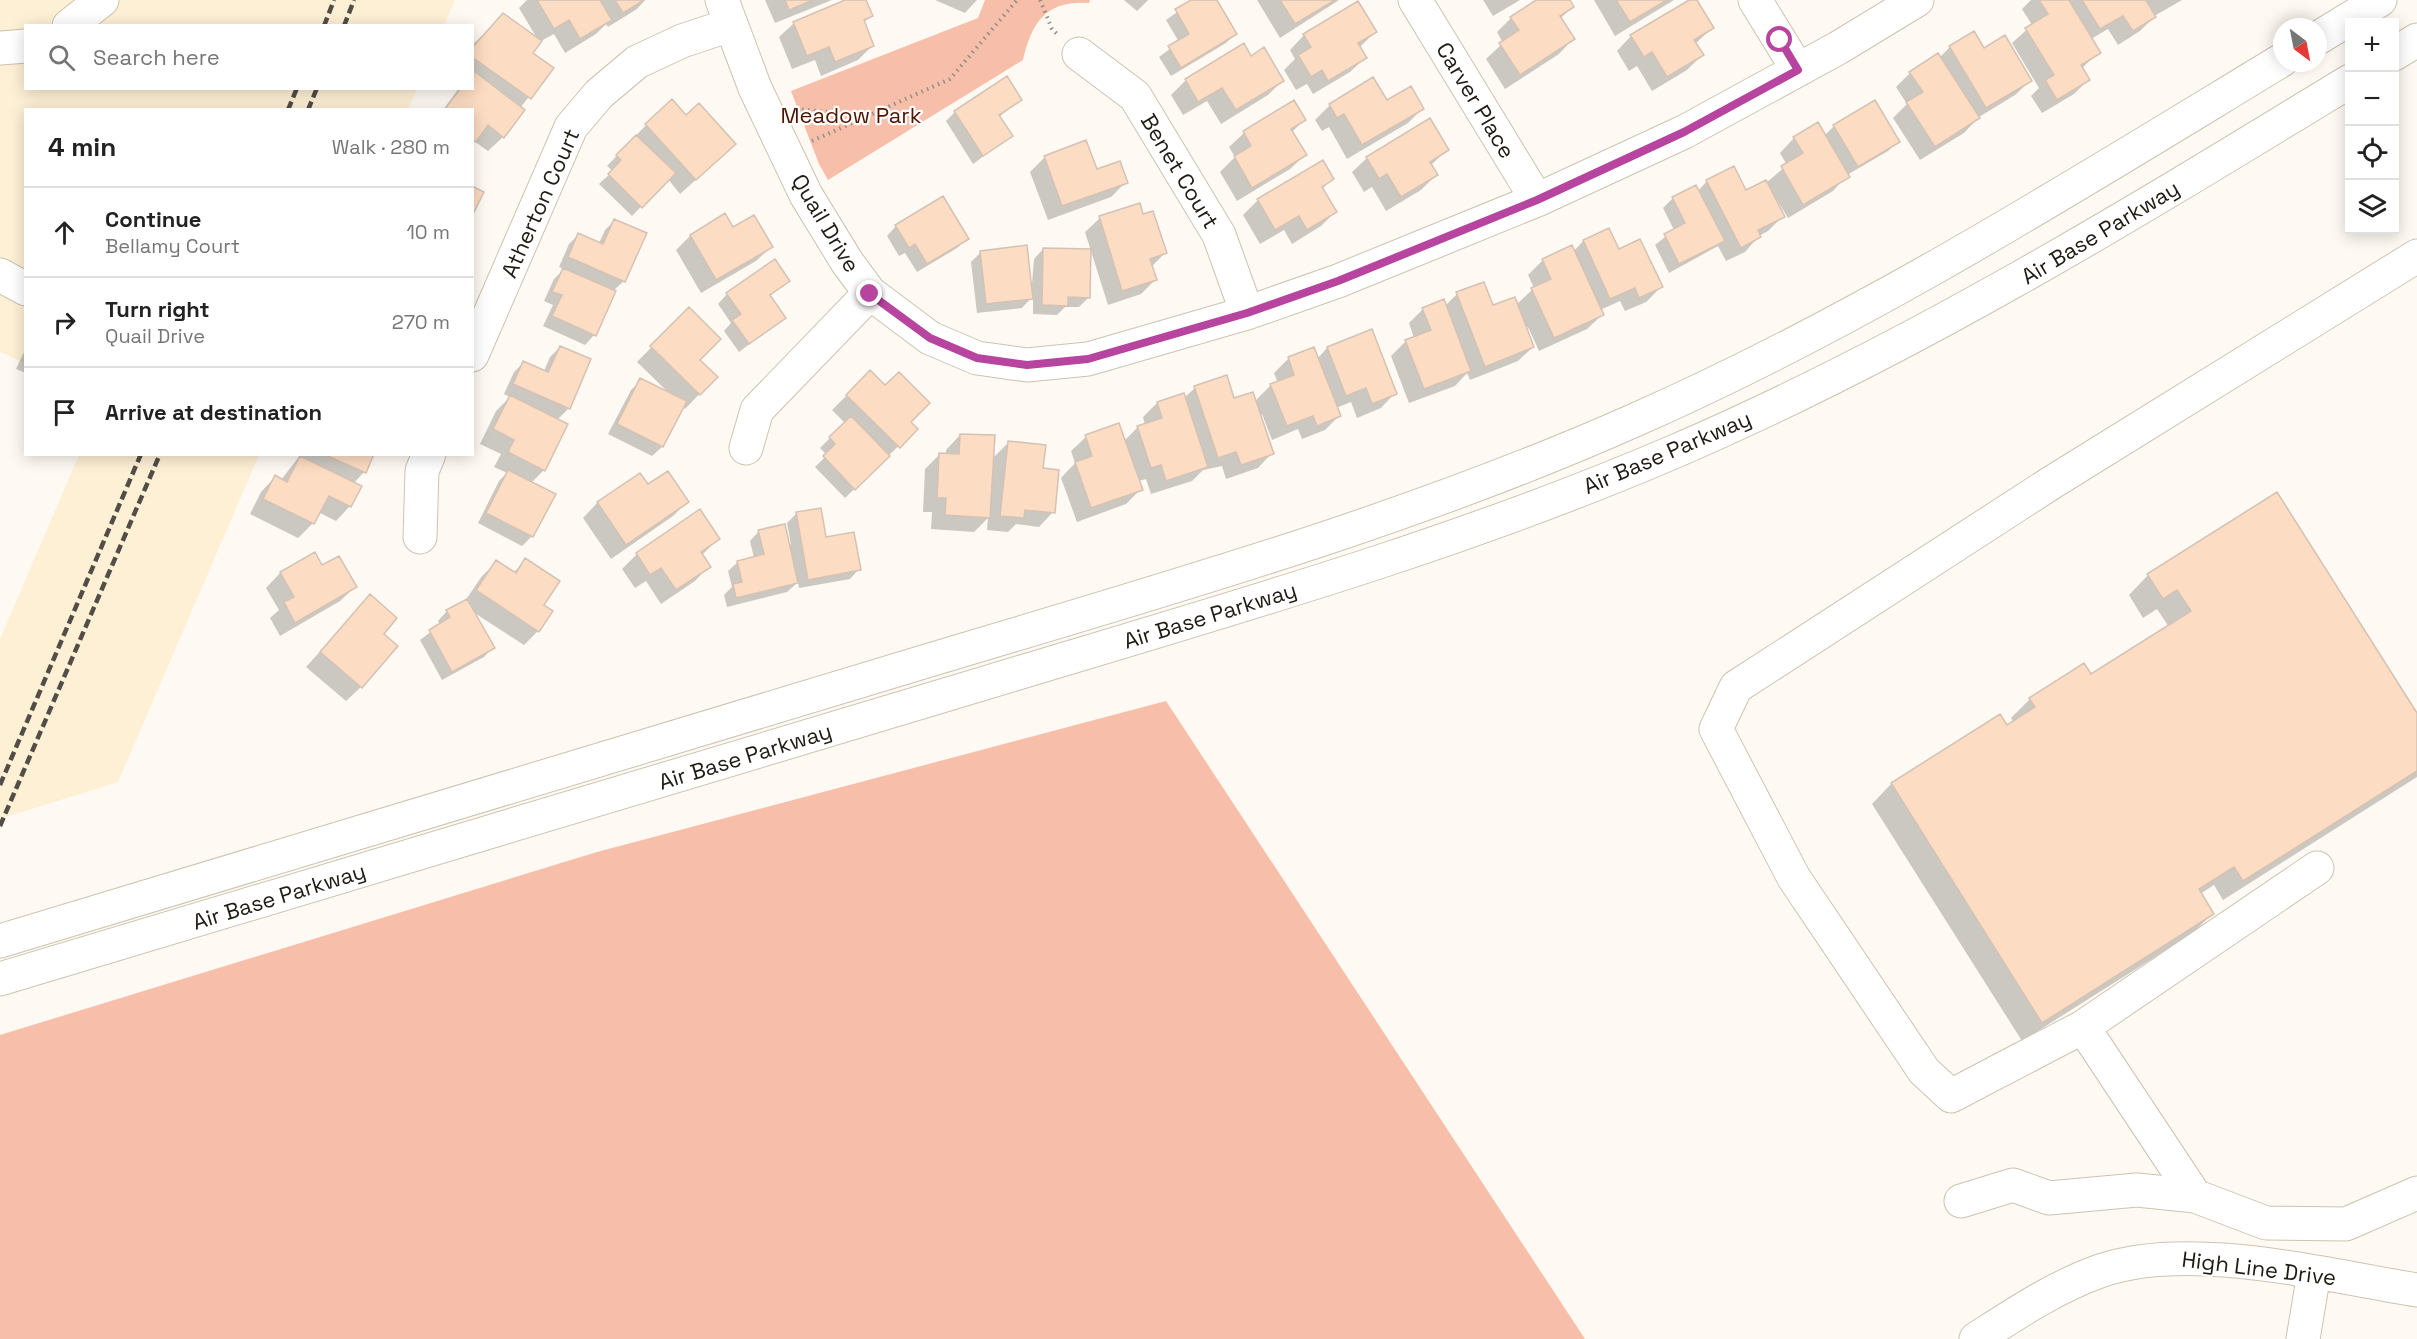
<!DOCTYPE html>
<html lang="en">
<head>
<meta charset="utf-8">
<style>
  :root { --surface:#fff; --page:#f6f6f6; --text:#222; --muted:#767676; --line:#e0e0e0 }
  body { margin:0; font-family:"Space Grotesk",sans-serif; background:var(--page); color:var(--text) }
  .controls { position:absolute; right:18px; top:18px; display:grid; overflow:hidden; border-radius:0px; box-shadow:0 3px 15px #0003 }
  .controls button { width:54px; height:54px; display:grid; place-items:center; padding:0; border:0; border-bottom:2px solid var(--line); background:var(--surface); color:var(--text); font:30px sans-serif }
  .compass { position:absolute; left:2273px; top:18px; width:54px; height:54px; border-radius:50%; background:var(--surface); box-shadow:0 3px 15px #0003; rotate:148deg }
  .stop { position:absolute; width:18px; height:18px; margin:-14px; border:4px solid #b7449e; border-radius:50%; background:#fff }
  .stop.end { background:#b7449e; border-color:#fff; box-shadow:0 2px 6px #0008 }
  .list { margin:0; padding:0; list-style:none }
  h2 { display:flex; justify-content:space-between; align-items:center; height:78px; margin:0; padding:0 24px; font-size:26px }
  h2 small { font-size:20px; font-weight:400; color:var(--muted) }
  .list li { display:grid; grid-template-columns:39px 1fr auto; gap:18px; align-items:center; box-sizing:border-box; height:90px; padding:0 24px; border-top:2px solid var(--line) }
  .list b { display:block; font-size:22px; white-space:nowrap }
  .list p { margin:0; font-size:20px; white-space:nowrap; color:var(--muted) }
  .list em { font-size:20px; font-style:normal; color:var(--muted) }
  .icon { flex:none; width:33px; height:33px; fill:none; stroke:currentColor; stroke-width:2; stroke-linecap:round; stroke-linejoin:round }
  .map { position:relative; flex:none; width:2417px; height:1339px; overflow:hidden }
  .search { position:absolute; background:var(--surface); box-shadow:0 3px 15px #0003; left:24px; top:24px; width:450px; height:66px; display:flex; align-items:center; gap:15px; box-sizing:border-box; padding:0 21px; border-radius:0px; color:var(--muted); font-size:22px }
  .panel { position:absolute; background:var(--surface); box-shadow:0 3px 15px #0003; left:24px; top:108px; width:450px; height:348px; border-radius:0px }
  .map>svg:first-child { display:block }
  .built { fill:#fef0d5 }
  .green { fill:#f7bea9 }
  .shadow { fill:#0003 }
  .building { fill:#fcdcc2; stroke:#d4c2b4; stroke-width:1.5 }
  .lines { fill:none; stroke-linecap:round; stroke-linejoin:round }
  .minor-casing { stroke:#cdc3b0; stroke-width:35 }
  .major-casing { stroke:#cdc3b0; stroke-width:35 }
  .path { stroke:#938e87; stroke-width:4; stroke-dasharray:1.5 4.5; stroke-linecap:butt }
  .minor { stroke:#fff; stroke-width:33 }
  .major { stroke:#fff; stroke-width:33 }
  .rail { stroke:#524d46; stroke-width:4.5; stroke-dasharray:9 4.5; stroke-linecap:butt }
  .route { stroke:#b7449e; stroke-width:8 }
  .labels { text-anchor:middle; stroke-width:4.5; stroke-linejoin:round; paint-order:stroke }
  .street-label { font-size:22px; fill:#1f1b14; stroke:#fff }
  .park-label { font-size:22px; fill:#4f1500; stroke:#fff }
</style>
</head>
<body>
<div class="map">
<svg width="2417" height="1339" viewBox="0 0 2417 1339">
  <rect width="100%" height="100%" fill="#fef9f2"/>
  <path class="built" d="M0 0H455L444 25 26 26V88L417 89 408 109 26 110 25 363 0 352Z
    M79 455H259L118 782 0 819V639Z"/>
  <path class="green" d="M985 0H1090L1089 3C1047 0 1032 21 1023 60L828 180 819 164 791 91 978 18Z
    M1166 701 1585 1339H0V1035L597 852Z"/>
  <path class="shadow" d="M527 0H645L637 9 608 27 606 24 596 34 565 53 554 34 539 42 531 53 552 68 520 108 503 137 488 151 474 141 472 142V110H443L459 88H472V45L487 31 538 40 519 8Z
    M765 0H832L775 23Z
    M849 0H864L871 16 863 23 872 46 858 60 821 76 815 60 792 69 779 37 794 23Z
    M935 0H977L965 13Z
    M1124 0H1148L1137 11Z
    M1194 0H1215L1235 34 1226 43 1171 76 1159 57 1179 42 1166 20Z
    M1257 0H1339L1280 38Z
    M1483 0H1520L1493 16Z
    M1539 0H1568L1572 7 1560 19 1573 39 1559 54 1505 89 1486 59 1503 43 1497 32 1511 18Z
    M1594 0H1674L1615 36Z
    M1692 0H1696L1712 28 1695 44 1702 55 1687 70 1652 91 1637 66 1629 71 1617 51 1631 36Z
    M2031 0H2182L2156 15 2140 31 2118 45 2108 29 2091 39 2099 52 2081 69 2088 80 2074 94 2042 113 2031 96 2039 88 2012 43 2032 25 2022 9Z
    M1375 32 1359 48 1365 58 1350 72 1313 94 1307 84 1296 90 1284 70 1295 59 1290 50 1304 35Z
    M1950 47 1984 50 2030 81 2015 95 1979 117 1964 133 1920 160 1893 118 1907 104 1896 87 1910 73 1940 57Z
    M1251 58 1282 81 1268 95 1221 124 1207 101 1183 115 1171 95 1186 80Z
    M1020 100 999 117 1011 136 973 164 946 121 955 112Z
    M1293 102 1304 120 1292 132 1305 155 1290 169 1237 201 1220 172 1235 157 1229 147 1244 133Z
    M1387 102 1422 109 1408 123 1347 159 1329 127 1322 131 1315 120 1330 105Z
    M646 125 719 159 680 194 668 179 632 216 599 184 613 171 607 166Z
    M1834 126 1898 141 1888 151 1847 175 1833 191 1788 218 1777 200 1775 201 1783 216 1768 231 1759 236 1745 252 1726 261 1718 246 1669 273 1655 245 1674 230 1663 208 1673 198 1698 191 1707 181 1746 192 1766 183 1787 165 1780 153 1794 138 1824 136Z
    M1447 150 1430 166 1436 175 1421 190 1386 211 1372 187 1364 192 1352 172 1367 158Z
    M1045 157 1096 171 1126 182 1111 197 1048 220 1030 172Z
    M1322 162 1332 179 1322 189 1335 212 1321 226 1292 244 1284 230 1260 244 1243 215 1258 200Z
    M725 215 733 229 771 247 756 261 701 293 676 250 690 236Z
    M1142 216 1165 253 1151 267 1155 280 1141 294 1108 305 1085 232 1100 218Z
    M614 221 624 281 614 290 594 335 585 345 543 326 553 305 544 301 554 279 564 269 559 267 569 244 579 234 599 243 605 230Z
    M896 226 967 239 957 248 917 272 905 253 899 256 887 236Z
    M1608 230 1618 251 1661 287 1646 302 1625 311 1620 301 1600 310 1602 315 1587 329 1539 351 1528 327 1525 328 1533 347 1518 361 1470 380 1467 373 1455 386 1409 403 1391 356 1406 341 1414 338 1409 323 1423 309 1445 306 1457 294 1493 307 1516 305 1534 288 1528 275 1543 260 1571 247 1573 252 1583 241Z
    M1043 249 1089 297 1079 307H1065L1057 315 1033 314V296L1022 308 977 313 971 262 981 252 1031 295 1034 259Z
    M788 280 769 297 784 318 739 352 724 331 731 323 718 304 727 294Z
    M689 309 698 360 716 377 685 409 682 406 662 447 652 456 608 434 631 390 641 380 670 394 637 362Z
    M1371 331 1395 393 1381 408 1357 418 1351 402 1336 408 1339 416 1325 430 1302 439 1298 429 1272 440 1262 414 1259 415 1272 453 1258 468 1226 479 1222 466 1203 470 1192 481 1151 494 1146 479 1138 481 1141 489 1126 504 1077 522 1061 478 1075 463 1071 451 1086 437 1124 441 1138 427 1145 425 1143 417 1157 403 1184 398 1195 388 1226 377 1233 400 1255 401 1271 385 1278 383 1274 373 1288 359 1313 349 1317 359 1327 348Z
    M560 347 569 408 557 420 544 470 531 483 532 536 522 546 478 523 499 481 507 473 494 467 501 454 480 444 496 411 510 397 504 394 514 372 523 363 544 371 550 357Z
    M26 348V373L16 369Z
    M870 372 916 429 845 498 815 467 827 455 820 448 845 423 832 410Z
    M960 435 992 459 1009 442 1042 470 1053 512 1039 527 1016 524 1008 532 987 530 988 518 974 532 931 529 932 512H923L925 469 940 454 946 455V450Z
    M301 454H372L364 472 353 484 350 506 336 521 318 512 313 523 298 538 250 514 261 492 275 477 281 480Z
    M640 475 648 486 687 502 673 516 611 559 583 518 597 503Z
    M2277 494 2417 716V777L2223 900 2214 885 2200 894 2212 914 2193 933 2022 1041 1872 804 1891 784 1999 716 2006 727 2014 723 2011 718 2030 699 2091 676 2169 627 2157 609 2143 618 2129 595 2148 575Z
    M699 512 718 539 702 555 709 566 695 581 661 604 646 581 635 588 622 569 637 554Z
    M796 514 859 569 850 579 799 588 798 582 787 592 727 607 724 595 732 587 728 571 738 562 754 558 750 541 759 531 791 545 787 523Z
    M314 554 322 567 355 587 340 601 280 636 270 618 279 610 266 588 280 573Z
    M526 560 542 606 538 631 524 645 473 612 493 647 484 657 442 680 420 640 440 625 438 621 447 611 465 601 482 576 497 562 513 573Z
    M370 596 381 634 361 687 346 701 306 667Z"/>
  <path class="building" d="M537 0H600L612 20 580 39 569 20 554 29Z
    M615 0H644L623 13Z
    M785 0H813L789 10Z
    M845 0H866L873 16 864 20 874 46 835 62 829 47 807 56 793 22Z
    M1191 0H1217L1237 34 1181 68 1168 46 1189 34 1175 9Z
    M1280 0H1335L1295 24Z
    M1536 0H1570L1574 7 1560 16 1575 39 1520 75 1499 43 1519 30 1510 17Z
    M1616 0H1667L1630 22Z
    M1689 0H1697L1714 28 1694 40 1704 55 1667 77 1652 52 1644 57 1630 35Z
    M2039 0H2069L2101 53 2081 65 2090 80 2057 100 2045 80 2054 75 2025 28 2048 14Z
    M2082 0H2146L2156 17 2133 31 2123 16 2100 29Z
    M1358 1 1377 32 1358 43 1367 58 1328 81 1322 70 1311 77 1298 55 1311 47 1303 34Z
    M503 13 542 41 533 53 554 68 531 99 472 57V48Z
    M1974 31 1984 48 2005 35 2032 81 1986 108 1949 46Z
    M1244 43 1251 56 1264 47 1284 81 1236 110 1222 88 1198 102 1185 79Z
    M1938 53 1980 118 1935 147 1906 102 1923 92 1909 72Z
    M474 71 525 110 504 138 488 125 476 142 472 139V110H444L461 88H472Z
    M1007 76 1022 100 999 115 1013 136 983 156 954 111Z
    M1373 77 1387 100 1411 86 1424 109 1362 145 1344 114 1337 118 1329 104Z
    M672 99 686 115 699 103 736 144 696 180 645 124Z
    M1294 100 1306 120 1291 129 1307 155 1252 188 1234 156 1251 146 1243 131Z
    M1875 100 1900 142 1858 167 1833 125Z
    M1430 118 1449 150 1430 162 1438 175 1401 197 1387 174 1379 179 1366 157Z
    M1818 122 1850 177 1803 205 1781 166 1803 153 1793 137Z
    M636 135 676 173 642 208 608 174 621 160 616 155Z
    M1086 140 1097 169 1120 161 1128 183 1062 206 1044 156Z
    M1323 160 1334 179 1322 187 1337 212 1307 230 1299 216 1275 230 1257 199Z
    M1734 166 1746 190 1766 180 1785 217 1758 230 1761 237 1741 248 1706 180Z
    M1696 185 1725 241 1679 264 1664 234 1685 223 1672 197Z
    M472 186 484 192 472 216Z
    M943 196 969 239 927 264 915 244 909 248 895 225Z
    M1140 203 1143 214 1153 211 1167 253 1150 259 1157 280 1122 291 1099 216Z
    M725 213 733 227 754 215 773 247 716 280 690 235Z
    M614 219 647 233 625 282 568 257 578 233 603 244Z
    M1609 228 1619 249 1640 239 1663 287 1639 298 1635 288 1610 299 1583 240Z
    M1027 245 1033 299 986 304 980 251Z
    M1572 245 1604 315 1554 338 1531 288 1551 279 1542 259Z
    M1043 248 1091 249 1090 298 1068 297V306L1042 305Z
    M775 259 790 281 770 295 786 318 749 344 732 320 741 314 726 293Z
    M563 268 616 291 596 336 552 316 562 295 552 292Z
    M1484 282 1493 305 1515 297 1534 347 1485 367 1456 292Z
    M1444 299 1471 371 1424 389 1405 340 1431 330 1422 308Z
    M689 307 721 339 700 360 718 377 700 395 650 346Z
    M1372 329 1397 394 1372 404 1366 388 1346 396 1327 347Z
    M560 346 591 359 570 409 513 384 523 361 548 372Z
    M1314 347 1341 416 1317 426 1313 416 1287 426 1270 384 1294 375 1288 357Z
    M870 370 885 385 899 372 930 403 911 422 918 429 900 448 846 395Z
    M1227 375 1234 398 1253 392 1274 454 1241 465 1236 452 1218 458 1194 386Z
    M640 378 687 401 663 447 617 424Z
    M1184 393 1208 467 1166 481 1161 465 1151 468 1137 426 1162 418 1157 402Z
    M510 395 568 424 545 471 508 452 514 440 493 429Z
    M851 416 890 456 855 490 823 456 835 444 829 437Z
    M1119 423 1143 490 1091 508 1075 462 1092 456 1085 435Z
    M960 434 995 435 990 518 945 515 946 498H937L939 453 959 454Z
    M1008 441 1046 445 1043 468 1059 470 1055 513 1025 510 1024 518 1000 516Z
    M323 454H374L366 473Z
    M300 456 362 486 351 507 329 496 314 524 263 499 275 475 287 482Z
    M508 470 556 494 533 537 486 513Z
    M668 471 689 502 626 545 597 502 640 473 648 484Z
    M2277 492 2417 713V771L2243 881 2234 867 2199 889 2214 914 2042 1023 1891 783 2000 714 2007 725 2035 707 2029 698 2084 663 2091 674 2191 611 2177 590 2163 599 2147 574Z
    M821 508 826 537 854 532 861 570 808 580 796 512Z
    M700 509 720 539 701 552 711 567 676 590 661 568 650 575 636 553Z
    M785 524 798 583 736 598 733 584 742 582 737 561 764 554 758 530Z
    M315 552 322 565 339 556 357 587 295 623 284 602 294 597 280 572Z
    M525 558 560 581 544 605 553 611 539 632 476 590 496 560 516 573Z
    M370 594 397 618 384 634 398 646 362 688 320 652Z
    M467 599 495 648 452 672 429 630 450 617 446 610Z"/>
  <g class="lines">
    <defs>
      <path id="minor" d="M722 0 755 88 806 195 847 262 870 293 930 338 977 358 1027 365 1088 359 1247 313 1338 281 1537 200 1684 132 1838 48 1917 0
        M1415 0 1537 200
        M1755 0 1798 70
        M69 26 102 0
        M0 48 26 46
        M1079 54 1135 96 1219 235 1247 313
        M0 275 26 289
        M472 355 571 127 599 94 637 62 682 41 730 25
        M746 448 757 410 870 293
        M420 537 422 471 429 454
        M2083 1027 2317 868
        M2195 1196 2083 1027 1951 1096 1924 1071 1794 878 1716 729 1736 687 2051 483 2417 256
        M1961 1201 2013 1185 2049 1198 2137 1190 2195 1196 2266 1223 2346 1224 2417 1193
        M1976 1339C2015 1314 2055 1287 2100 1271 2189 1240 2324 1275 2417 1290
        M2303 1339 2314 1273"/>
      <path id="major" d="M2318 38 2380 0
        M2394 54 2417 40
        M0 941C304 850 607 758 910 666 1155 592 1401 524 1635 420 1862 320 2071 188 2282 60
        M0 979C328 879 657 783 985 683 1216 613 1449 548 1671 453 1909 351 2129 216 2350 81"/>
    </defs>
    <use href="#minor" class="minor-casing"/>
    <use href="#major" class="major-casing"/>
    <path class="path" d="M1040 0 1052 29 1058 35
      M796 109 870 116
      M812 141 950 79 1017 0"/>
    <use href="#minor" class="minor"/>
    <use href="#major" class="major"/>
    <path class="rail" d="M324 26 334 0
      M344 26 354 0
      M288 110 297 88
      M308 110 317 88
      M0 785 141 454
      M0 826 160 454"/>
  </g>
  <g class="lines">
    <path class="route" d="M870 294 930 338 977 358 1027 365 1088 359 1247 313 1338 281 1537 200 1684 132 1798 70 1780 40"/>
  </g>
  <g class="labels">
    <g class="street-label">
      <text transform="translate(1476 100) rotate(59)" y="8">Carver Place</text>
      <text transform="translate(1180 171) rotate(59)" y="8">Benet Court</text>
      <text transform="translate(540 203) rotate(-66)" y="8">Atherton Court</text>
      <text transform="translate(826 223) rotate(59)" y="8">Quail Drive</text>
      <text transform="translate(2100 232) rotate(-31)" y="8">Air Base Parkway</text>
      <text transform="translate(1667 452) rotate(-23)" y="8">Air Base Parkway</text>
      <text transform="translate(1210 615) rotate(-17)" y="8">Air Base Parkway</text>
      <text transform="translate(745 756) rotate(-17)" y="8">Air Base Parkway</text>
      <text transform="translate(279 896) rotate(-17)" y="8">Air Base Parkway</text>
      <text transform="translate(2259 1268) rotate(7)" y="8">High Line Drive</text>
    </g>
    <g class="park-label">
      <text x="851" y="123">Meadow Park</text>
    </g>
  </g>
</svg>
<div class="controls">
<button>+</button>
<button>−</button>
<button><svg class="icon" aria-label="locate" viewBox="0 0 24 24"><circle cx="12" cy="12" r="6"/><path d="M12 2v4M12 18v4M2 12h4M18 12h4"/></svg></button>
<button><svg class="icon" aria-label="layers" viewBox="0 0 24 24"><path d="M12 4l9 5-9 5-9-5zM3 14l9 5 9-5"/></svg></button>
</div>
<svg class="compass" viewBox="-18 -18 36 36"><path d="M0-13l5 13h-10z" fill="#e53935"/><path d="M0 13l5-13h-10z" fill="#767676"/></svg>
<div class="stop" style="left:1780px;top:40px"></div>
<div class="stop end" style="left:870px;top:294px"></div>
<div class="search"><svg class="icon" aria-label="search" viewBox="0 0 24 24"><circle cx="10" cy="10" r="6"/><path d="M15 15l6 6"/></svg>Search here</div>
<section class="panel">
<h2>4 min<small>Walk · 280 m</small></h2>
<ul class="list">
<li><svg class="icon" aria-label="ahead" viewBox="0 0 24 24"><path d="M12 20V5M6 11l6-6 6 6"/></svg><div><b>Continue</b><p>Bellamy Court</p></div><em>10 m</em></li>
<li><svg class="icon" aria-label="right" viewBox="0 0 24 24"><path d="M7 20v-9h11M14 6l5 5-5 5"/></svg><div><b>Turn right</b><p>Quail Drive</p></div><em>270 m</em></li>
<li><svg class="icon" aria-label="arrive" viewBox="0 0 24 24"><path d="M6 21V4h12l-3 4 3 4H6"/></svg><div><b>Arrive at destination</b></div></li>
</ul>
</section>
</div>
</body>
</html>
